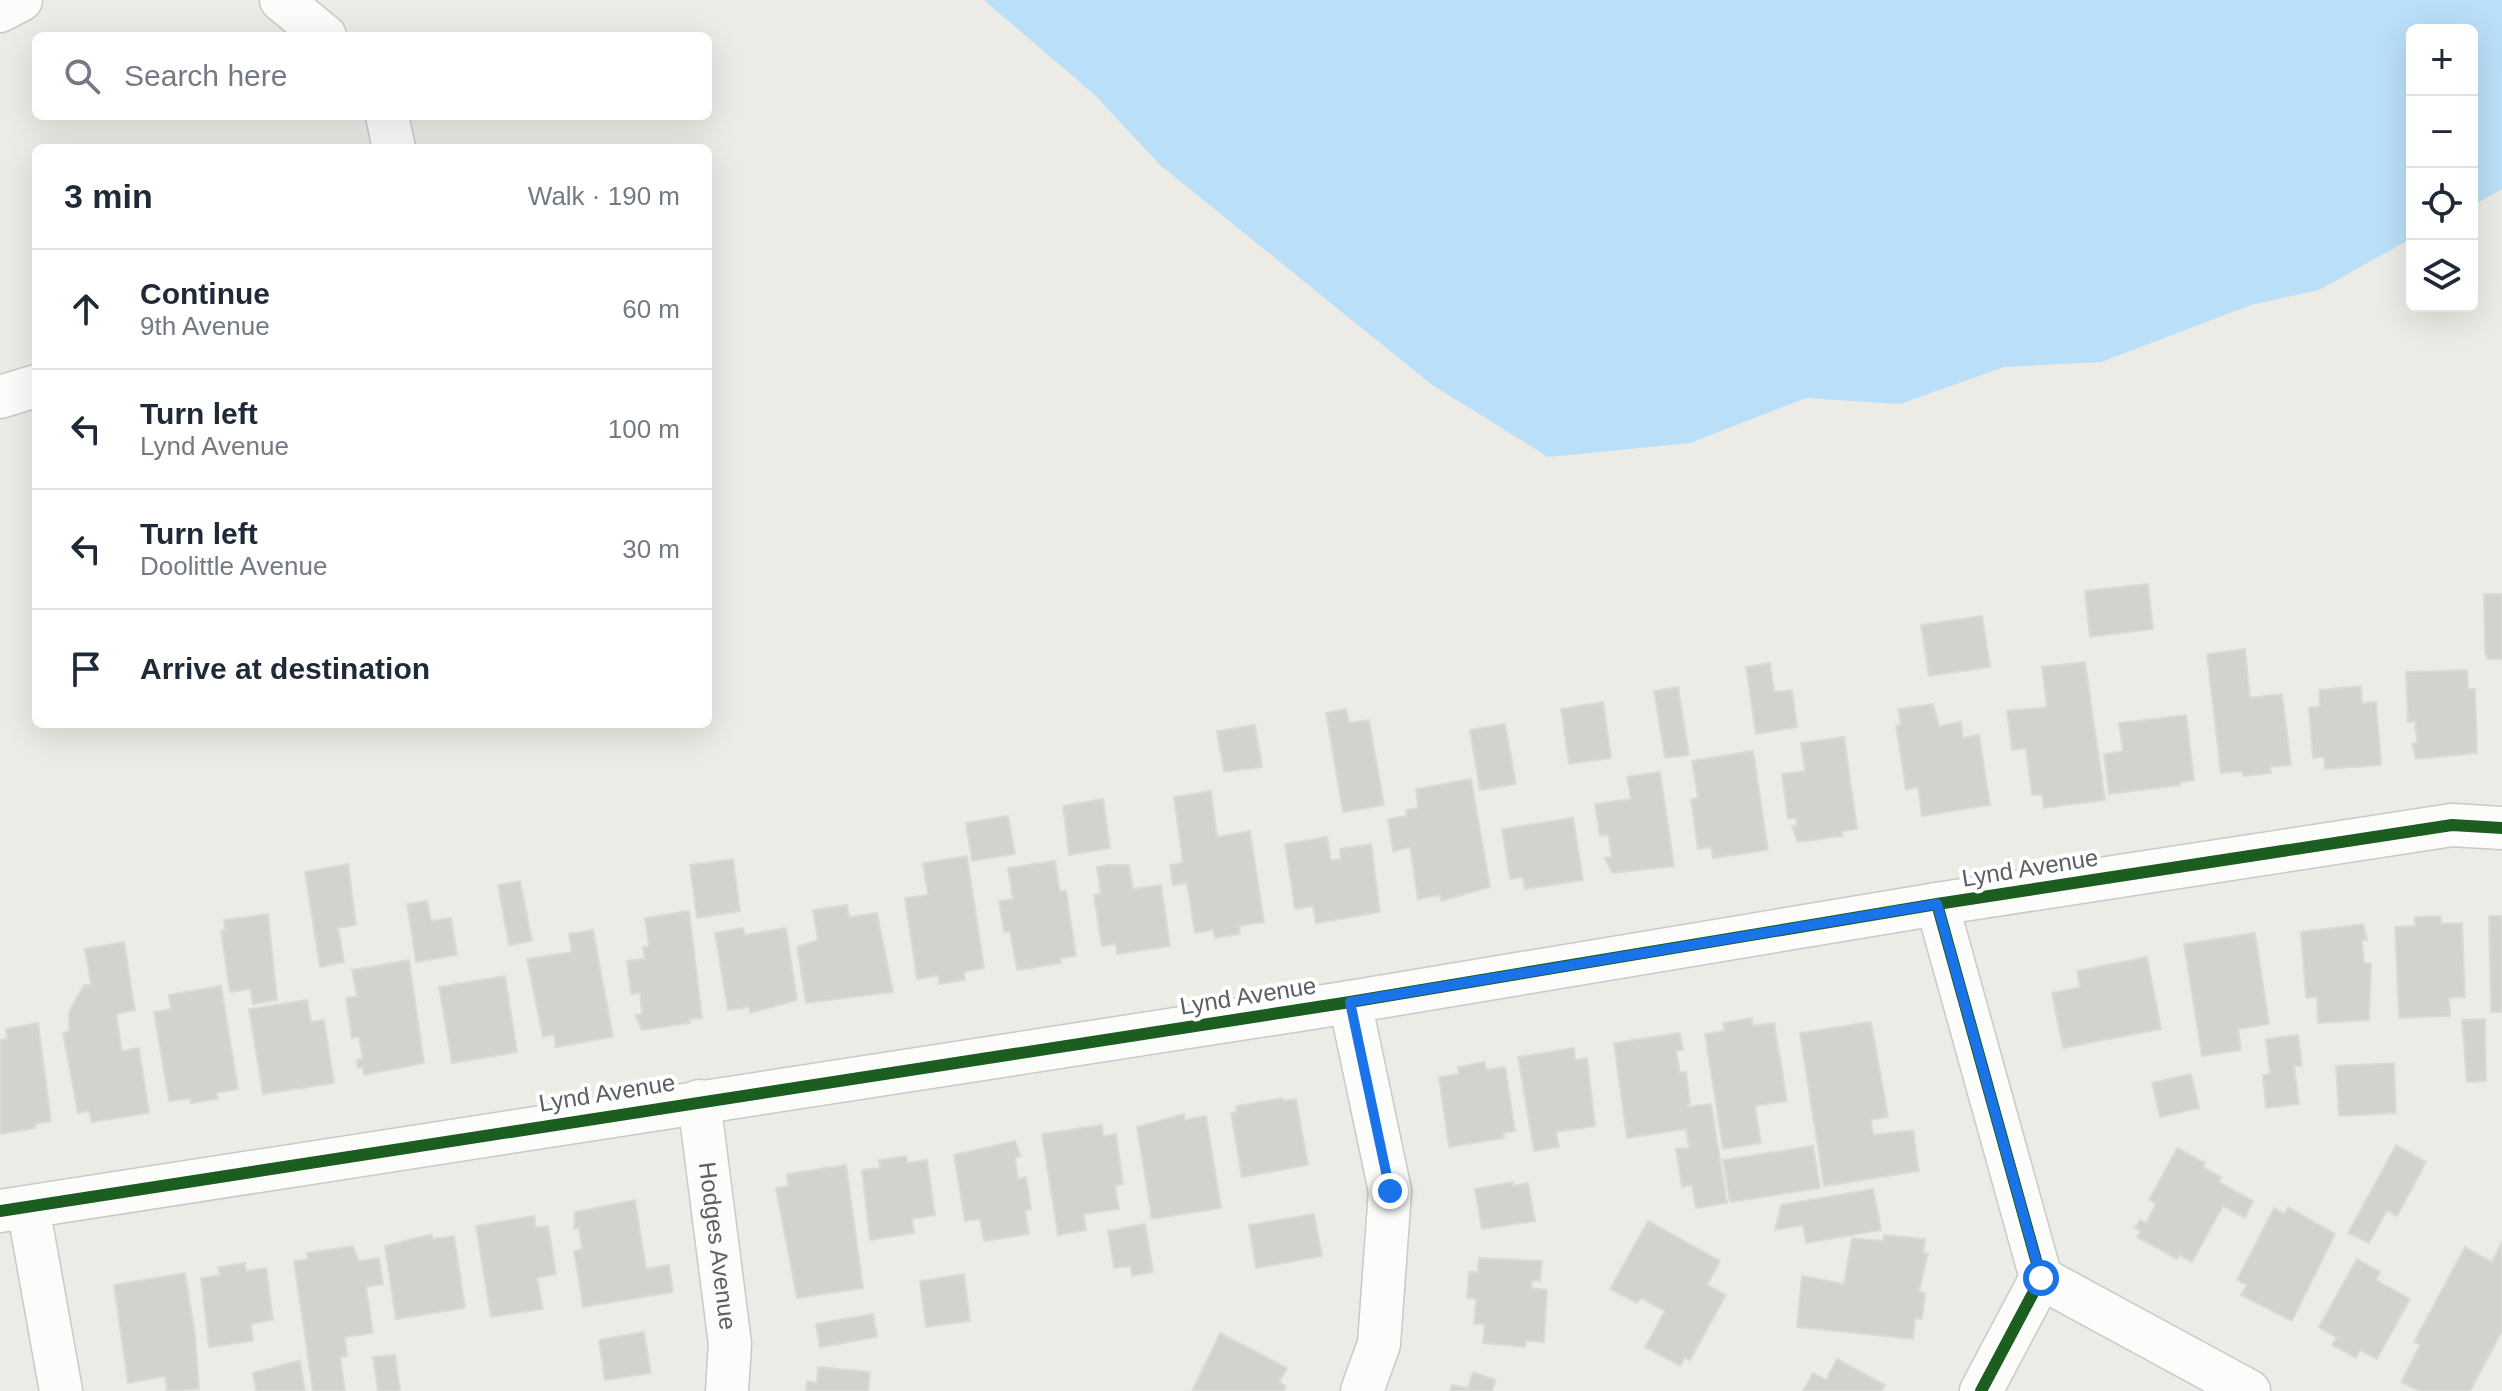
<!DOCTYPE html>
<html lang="en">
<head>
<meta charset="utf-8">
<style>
  :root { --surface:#fff; --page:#f6f6f7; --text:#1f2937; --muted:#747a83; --line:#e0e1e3 }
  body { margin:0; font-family:Helvetica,sans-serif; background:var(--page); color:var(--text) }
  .controls { position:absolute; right:24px; top:24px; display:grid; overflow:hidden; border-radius:12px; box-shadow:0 8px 32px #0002 }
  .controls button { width:72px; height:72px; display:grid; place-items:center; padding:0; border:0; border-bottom:2px solid var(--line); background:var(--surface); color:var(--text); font:40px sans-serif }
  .stop { position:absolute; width:24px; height:24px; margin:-18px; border:6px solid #1a73e8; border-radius:50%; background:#fff }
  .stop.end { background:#1a73e8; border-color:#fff; box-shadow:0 2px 8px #0008 }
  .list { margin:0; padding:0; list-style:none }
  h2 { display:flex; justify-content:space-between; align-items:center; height:104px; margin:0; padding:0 32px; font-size:34px }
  h2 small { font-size:26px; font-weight:400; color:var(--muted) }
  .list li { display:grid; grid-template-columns:52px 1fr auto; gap:24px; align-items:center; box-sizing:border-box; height:120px; padding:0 32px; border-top:2px solid var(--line) }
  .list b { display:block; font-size:30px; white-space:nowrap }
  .list p { margin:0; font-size:26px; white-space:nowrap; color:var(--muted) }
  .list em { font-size:26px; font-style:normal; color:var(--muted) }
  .icon { flex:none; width:44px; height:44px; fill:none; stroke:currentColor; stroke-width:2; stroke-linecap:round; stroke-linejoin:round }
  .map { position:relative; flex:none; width:2502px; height:1391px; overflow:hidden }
  .search { position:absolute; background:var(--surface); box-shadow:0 8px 32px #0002; left:32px; top:32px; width:680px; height:88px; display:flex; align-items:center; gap:20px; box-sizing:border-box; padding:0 28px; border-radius:12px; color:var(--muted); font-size:30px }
  .panel { position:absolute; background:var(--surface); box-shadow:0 8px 32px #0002; left:32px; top:144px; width:680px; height:584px; border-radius:12px }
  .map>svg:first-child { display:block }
  .water { fill:#badff8 }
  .building { fill:#d3d2cf; stroke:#dcdad6; stroke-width:2 }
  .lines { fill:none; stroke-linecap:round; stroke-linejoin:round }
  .minor-casing { stroke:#c9c9c9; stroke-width:45 }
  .minor { stroke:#fcfcfb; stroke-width:42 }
  .cycleway-casing { stroke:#fff; stroke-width:17 }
  .cycleway { stroke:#1b5e20; stroke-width:12 }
  .route { stroke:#1a73e8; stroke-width:10 }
  .labels { text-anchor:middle; stroke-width:8; stroke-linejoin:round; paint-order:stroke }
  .street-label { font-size:24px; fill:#5b6065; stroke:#fff }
</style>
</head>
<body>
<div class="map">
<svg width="2502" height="1391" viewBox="0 0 2502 1391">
  <rect width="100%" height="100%" fill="#ecebe6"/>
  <path class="water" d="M984 0H2502V189L2472 206V30H2412V238L2319 290 2251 305 2101 362 2004 367 1900 404 1806 398 1690 443 1548 457 1431 384 1160 165 1096 96Z"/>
  <path class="building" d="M2148 584 2153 629 2090 637 2085 591Z
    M2484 594H2502V659H2488L2485 653Z
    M1982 616 1990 667 1929 676 1921 625Z
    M2245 649 2250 698 2282 694 2291 765 2270 767 2271 773 2243 776 2242 771 2221 773 2207 654Z
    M2085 662 2105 800 2044 808 2042 794 2032 795 2026 748 2012 750 2007 711 2047 707 2042 667Z
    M1770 663 1774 692 1792 690 1797 727 1756 734 1746 667Z
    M2467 670 2468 689H2475L2477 753 2416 759 2412 744 2417 743 2415 721 2408 722 2406 672Z
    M2361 686 2362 703 2376 702 2381 765 2325 769 2324 757 2313 758 2309 708 2320 706 2319 690Z
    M1678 687 1689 755 1665 758 1654 691Z
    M1603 702 1611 758 1569 764 1561 709Z
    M1933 704 1939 726 1961 722 1963 738 1979 735 1990 805 1922 816 1918 787 1906 790 1896 725H1901L1898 709Z
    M1346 709 1349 723 1369 720 1384 805 1343 812 1326 713Z
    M2186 715 2194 780 2180 782V785L2109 794 2104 754 2123 751 2119 723Z
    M1505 724 1516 784 1480 790 1470 730Z
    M1255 725 1262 767 1224 772 1217 731Z
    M1844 737 1857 829 1842 831 1843 836 1798 842 1792 826H1797L1796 818 1788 819 1782 774 1805 771 1801 743Z
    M1753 751 1768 850 1713 858 1711 847 1698 849 1691 799 1698 798 1692 761Z
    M1660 772 1674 866 1612 873 1605 858 1612 857 1608 834 1600 836 1595 804 1631 799 1627 777Z
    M1471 779 1490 887 1441 901V895L1418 899 1410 847 1393 851 1388 819 1407 816 1406 810 1418 808 1416 789Z
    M1211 791 1217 837 1250 831 1264 922 1239 926 1240 934 1215 938 1213 930 1195 933 1187 883 1173 885 1170 865 1183 863 1174 797Z
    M1103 799 1110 848 1069 855 1063 806Z
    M1008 816 1015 854 972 861 966 823Z
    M1573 818 1583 880 1525 889 1523 877 1510 879 1502 829Z
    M1327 837 1331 860 1341 859 1340 849 1371 844 1380 912 1316 923 1313 906 1295 909 1285 844Z
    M967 856 984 968 964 972 965 980 939 984 938 976 917 979 905 898 928 895 923 863Z
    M733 859 740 911 697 918 690 865Z
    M1055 861 1060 892 1066 890 1076 956 1060 958 1061 963 1017 970 1010 931 1004 932 999 901 1013 899 1008 868Z
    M348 864 356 925 338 928 344 962 320 967 305 872Z
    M1108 865H1129L1133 889 1161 885 1170 946 1117 954 1116 944 1102 946 1094 895 1101 894 1097 867Z
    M520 881 532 941 509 945 498 885Z
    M427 901 431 921 451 918 457 955 416 962 407 904Z
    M847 905 849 917 877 913 893 992 806 1003 797 947 818 940 813 910Z
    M689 911 702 1018 689 1019 690 1023 642 1030 635 1015 642 1014 640 993 631 994 627 961 645 959 643 947 649 946 645 918Z
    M268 914 277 1000 253 1004 251 989 230 992 221 931 225 930 224 920Z
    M2441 916V924L2462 923 2465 997 2449 998 2450 1016 2399 1018 2395 927 2415 926V917Z
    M2489 916H2502V1012H2491Z
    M2363 924 2367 940H2362L2364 963H2371L2369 1020 2318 1023 2317 997 2306 998 2301 932Z
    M743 928 745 935 786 928 797 1000 750 1013 749 1007 728 1010 715 933Z
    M593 930 613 1037 556 1047 554 1034 543 1037 527 959 572 952 569 934Z
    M2255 933 2269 1024 2238 1029 2241 1050 2202 1056 2184 944Z
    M124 942 135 1010 116 1014 122 1051 139 1048 149 1113 92 1122 89 1111 78 1113 63 1033 69 1031V1012L84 985H91L85 949Z
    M2147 957 2161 1029 2063 1048 2052 993 2080 987 2077 971Z
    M409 960 424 1063 364 1075 363 1067 358 1068 357 1060 363 1059 359 1037 352 1038 346 998 357 996 352 970Z
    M505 976 517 1052 452 1063 439 987Z
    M221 986 238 1089 217 1093 218 1099 191 1103 190 1098 169 1101 154 1012 171 1009 169 995Z
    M307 1000 311 1022 324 1020 334 1083 263 1094 249 1009Z
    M1752 1018 1753 1026 1774 1023 1787 1101 1755 1106 1761 1143 1723 1149 1705 1034 1724 1031 1723 1023Z
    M2485 1019 2486 1081 2467 1082 2462 1020Z
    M1871 1022 1888 1117 1871 1120 1873 1135 1913 1130 1919 1171 1824 1186 1800 1033Z
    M38 1023 51 1121 35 1124 36 1128 0 1134V1040L7 1039 6 1029Z
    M1680 1033 1683 1050 1676 1051 1680 1073 1686 1072 1690 1103 1687 1107 1711 1104 1727 1203 1696 1208 1692 1185 1682 1187 1676 1149 1689 1148 1686 1129 1627 1138 1614 1043Z
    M2298 1035 2302 1066H2294L2299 1104 2266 1108 2263 1075 2270 1074 2266 1039Z
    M1574 1048 1575 1060 1587 1058 1595 1126 1556 1132 1559 1147 1534 1151 1518 1057Z
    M1485 1062 1486 1070 1505 1067 1515 1131 1503 1133 1504 1138 1449 1147 1439 1077 1459 1074 1458 1067Z
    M2394 1063 2396 1113 2339 1116 2336 1066Z
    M2191 1074 2199 1108 2160 1117 2152 1083Z
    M1283 1098 1284 1101 1296 1099 1308 1165 1242 1177 1231 1113 1237 1112 1236 1106Z
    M1184 1114 1185 1120 1206 1116 1221 1208 1152 1219 1137 1127Z
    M1102 1125 1103 1136 1116 1134 1123 1184 1115 1185 1119 1209 1084 1214 1086 1230 1058 1235 1042 1134Z
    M1015 1141 1021 1156 1015 1158 1018 1179 1026 1177 1031 1209 1025 1211 1029 1234 984 1241 980 1219 965 1221 954 1155Z
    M2396 1145 2426 1162 2397 1216 2387 1210 2369 1243 2348 1233Z
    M1813 1146 1820 1188 1730 1202 1723 1160Z
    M2177 1148 2205 1163 2203 1167 2221 1177 2219 1182 2253 1201 2245 1218 2223 1206 2192 1262 2179 1255 2177 1259 2137 1237 2140 1231 2135 1228 2140 1220 2146 1223 2156 1204 2149 1200Z
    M906 1156 907 1163 927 1160 935 1215 912 1219 914 1233 870 1240 862 1170 880 1168 879 1160Z
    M846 1165 863 1288 797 1298 776 1188 788 1186 787 1174Z
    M1513 1182V1186L1528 1183 1535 1221 1482 1229 1475 1189Z
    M1873 1189 1881 1230 1806 1243 1803 1225 1775 1230 1781 1205Z
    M635 1200 646 1269 669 1265 673 1292 583 1307 574 1251 582 1249 579 1228 574 1229 575 1212Z
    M2288 1207 2335 1234 2292 1321 2241 1295 2247 1285 2237 1280 2274 1208 2285 1214Z
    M1314 1214 1322 1256 1256 1268 1249 1225Z
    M534 1216 536 1228 548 1226 556 1274 537 1278 543 1309 491 1317 476 1226Z
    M1648 1221 1720 1261 1707 1285 1726 1295 1690 1360 1685 1358 1680 1366 1645 1347 1665 1311 1641 1298 1637 1303 1610 1289Z
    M1145 1224 1153 1272 1132 1276 1131 1266 1114 1268 1108 1231Z
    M432 1234V1239L454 1236 465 1308 396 1319 385 1246Z
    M1884 1235 1925 1239 1923 1253H1928L1919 1292 1925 1293 1922 1319 1915 1318 1913 1339 1797 1327 1802 1276 1844 1284 1852 1238 1883 1241Z
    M2502 1242V1331L2470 1391H2419L2401 1382 2420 1345 2414 1342 2465 1247 2492 1262Z
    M353 1246 359 1261 379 1258 383 1284 366 1287 373 1333 345 1337 347 1356 340 1357 345 1391H313L294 1261 308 1259 307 1253Z
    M1479 1258 1542 1261 1540 1281 1532 1280 1531 1288 1547 1290 1544 1342 1526 1341 1525 1347 1483 1343 1485 1324H1474L1476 1299 1467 1298 1469 1272H1478Z
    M2357 1259 2380 1272 2376 1280 2410 1299 2377 1359 2360 1350 2356 1358 2332 1345 2337 1338 2319 1327Z
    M245 1263 246 1271 266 1268 273 1320 251 1324 253 1341 209 1347 201 1278 220 1275 218 1267Z
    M185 1273 195 1334 199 1389 167 1391 165 1376 128 1383 114 1285Z
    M964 1274 970 1321 926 1327 920 1281Z
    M873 1314 877 1337 820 1347 816 1324Z
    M644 1332 651 1373 605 1380 599 1340Z
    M1220 1333 1287 1368 1279 1382 1286 1386 1283 1391H1192Z
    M395 1355 400 1391H378L373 1357Z
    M1837 1359 1885 1385 1882 1391H1803L1813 1373 1826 1380Z
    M300 1360 305 1391H256L253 1373Z
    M818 1367 870 1372 868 1391H806L807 1381 817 1383Z
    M1473 1372 1496 1380 1492 1391H1450L1452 1385 1468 1388Z"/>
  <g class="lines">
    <defs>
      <g id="minor">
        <path d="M281 0 325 36"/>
        <path d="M0 11 21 0"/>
        <path d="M387 116 394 148"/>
        <path d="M0 397 36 386"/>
        <path d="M1937 904 2041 1278 1981 1391"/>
        <path d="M1350 1002 1390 1191 1379 1344 1362 1391"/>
        <path id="s1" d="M699 1101 730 1344 727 1391"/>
        <path d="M28 1207 61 1391"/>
        <path d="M0 1211 1350 1002 1937 904 2452 825 2502 828"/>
        <path d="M2041 1278 2249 1391"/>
      </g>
    </defs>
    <use href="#minor" class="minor-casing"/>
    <use href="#minor" class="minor"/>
    <defs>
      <path id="cycleway" d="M1937 904 2041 1278 1981 1391
        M0 1211 1350 1002 1937 904 2452 825 2502 828"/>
    </defs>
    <use href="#cycleway" class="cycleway-casing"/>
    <use href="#cycleway" class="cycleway"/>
  </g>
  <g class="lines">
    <path class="route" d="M1390 1191 1350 1002 1937 904 2041 1278"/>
  </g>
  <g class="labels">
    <g class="street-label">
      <text transform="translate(2030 868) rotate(-9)" y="8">Lynd Avenue</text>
      <text transform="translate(1248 996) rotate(-9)" y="8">Lynd Avenue</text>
      <text transform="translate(607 1093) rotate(-9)" y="8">Lynd Avenue</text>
      <text dy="8" stroke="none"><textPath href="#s1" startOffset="146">Hodges Avenue</textPath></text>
    </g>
  </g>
</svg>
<div class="controls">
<button>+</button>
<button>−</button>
<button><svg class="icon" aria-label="locate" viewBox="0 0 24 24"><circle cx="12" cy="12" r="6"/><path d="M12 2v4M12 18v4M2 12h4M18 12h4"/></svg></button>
<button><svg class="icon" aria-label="layers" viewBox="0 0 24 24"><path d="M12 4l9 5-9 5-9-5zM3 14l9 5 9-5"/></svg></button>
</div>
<div class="stop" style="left:2041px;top:1278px"></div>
<div class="stop end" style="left:1390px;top:1191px"></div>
<div class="search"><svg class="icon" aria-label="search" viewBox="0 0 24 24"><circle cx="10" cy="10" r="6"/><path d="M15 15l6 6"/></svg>Search here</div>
<section class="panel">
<h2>3 min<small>Walk · 190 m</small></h2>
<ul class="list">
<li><svg class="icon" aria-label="ahead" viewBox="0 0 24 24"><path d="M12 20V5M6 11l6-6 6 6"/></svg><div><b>Continue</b><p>9th Avenue</p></div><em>60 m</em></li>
<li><svg class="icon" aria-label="left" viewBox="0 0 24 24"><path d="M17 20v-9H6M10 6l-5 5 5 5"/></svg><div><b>Turn left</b><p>Lynd Avenue</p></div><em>100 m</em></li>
<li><svg class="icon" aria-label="left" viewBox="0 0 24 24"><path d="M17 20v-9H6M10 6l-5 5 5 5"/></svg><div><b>Turn left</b><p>Doolittle Avenue</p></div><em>30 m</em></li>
<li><svg class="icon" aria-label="arrive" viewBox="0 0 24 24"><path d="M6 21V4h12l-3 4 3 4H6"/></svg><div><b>Arrive at destination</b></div></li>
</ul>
</section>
</div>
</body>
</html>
